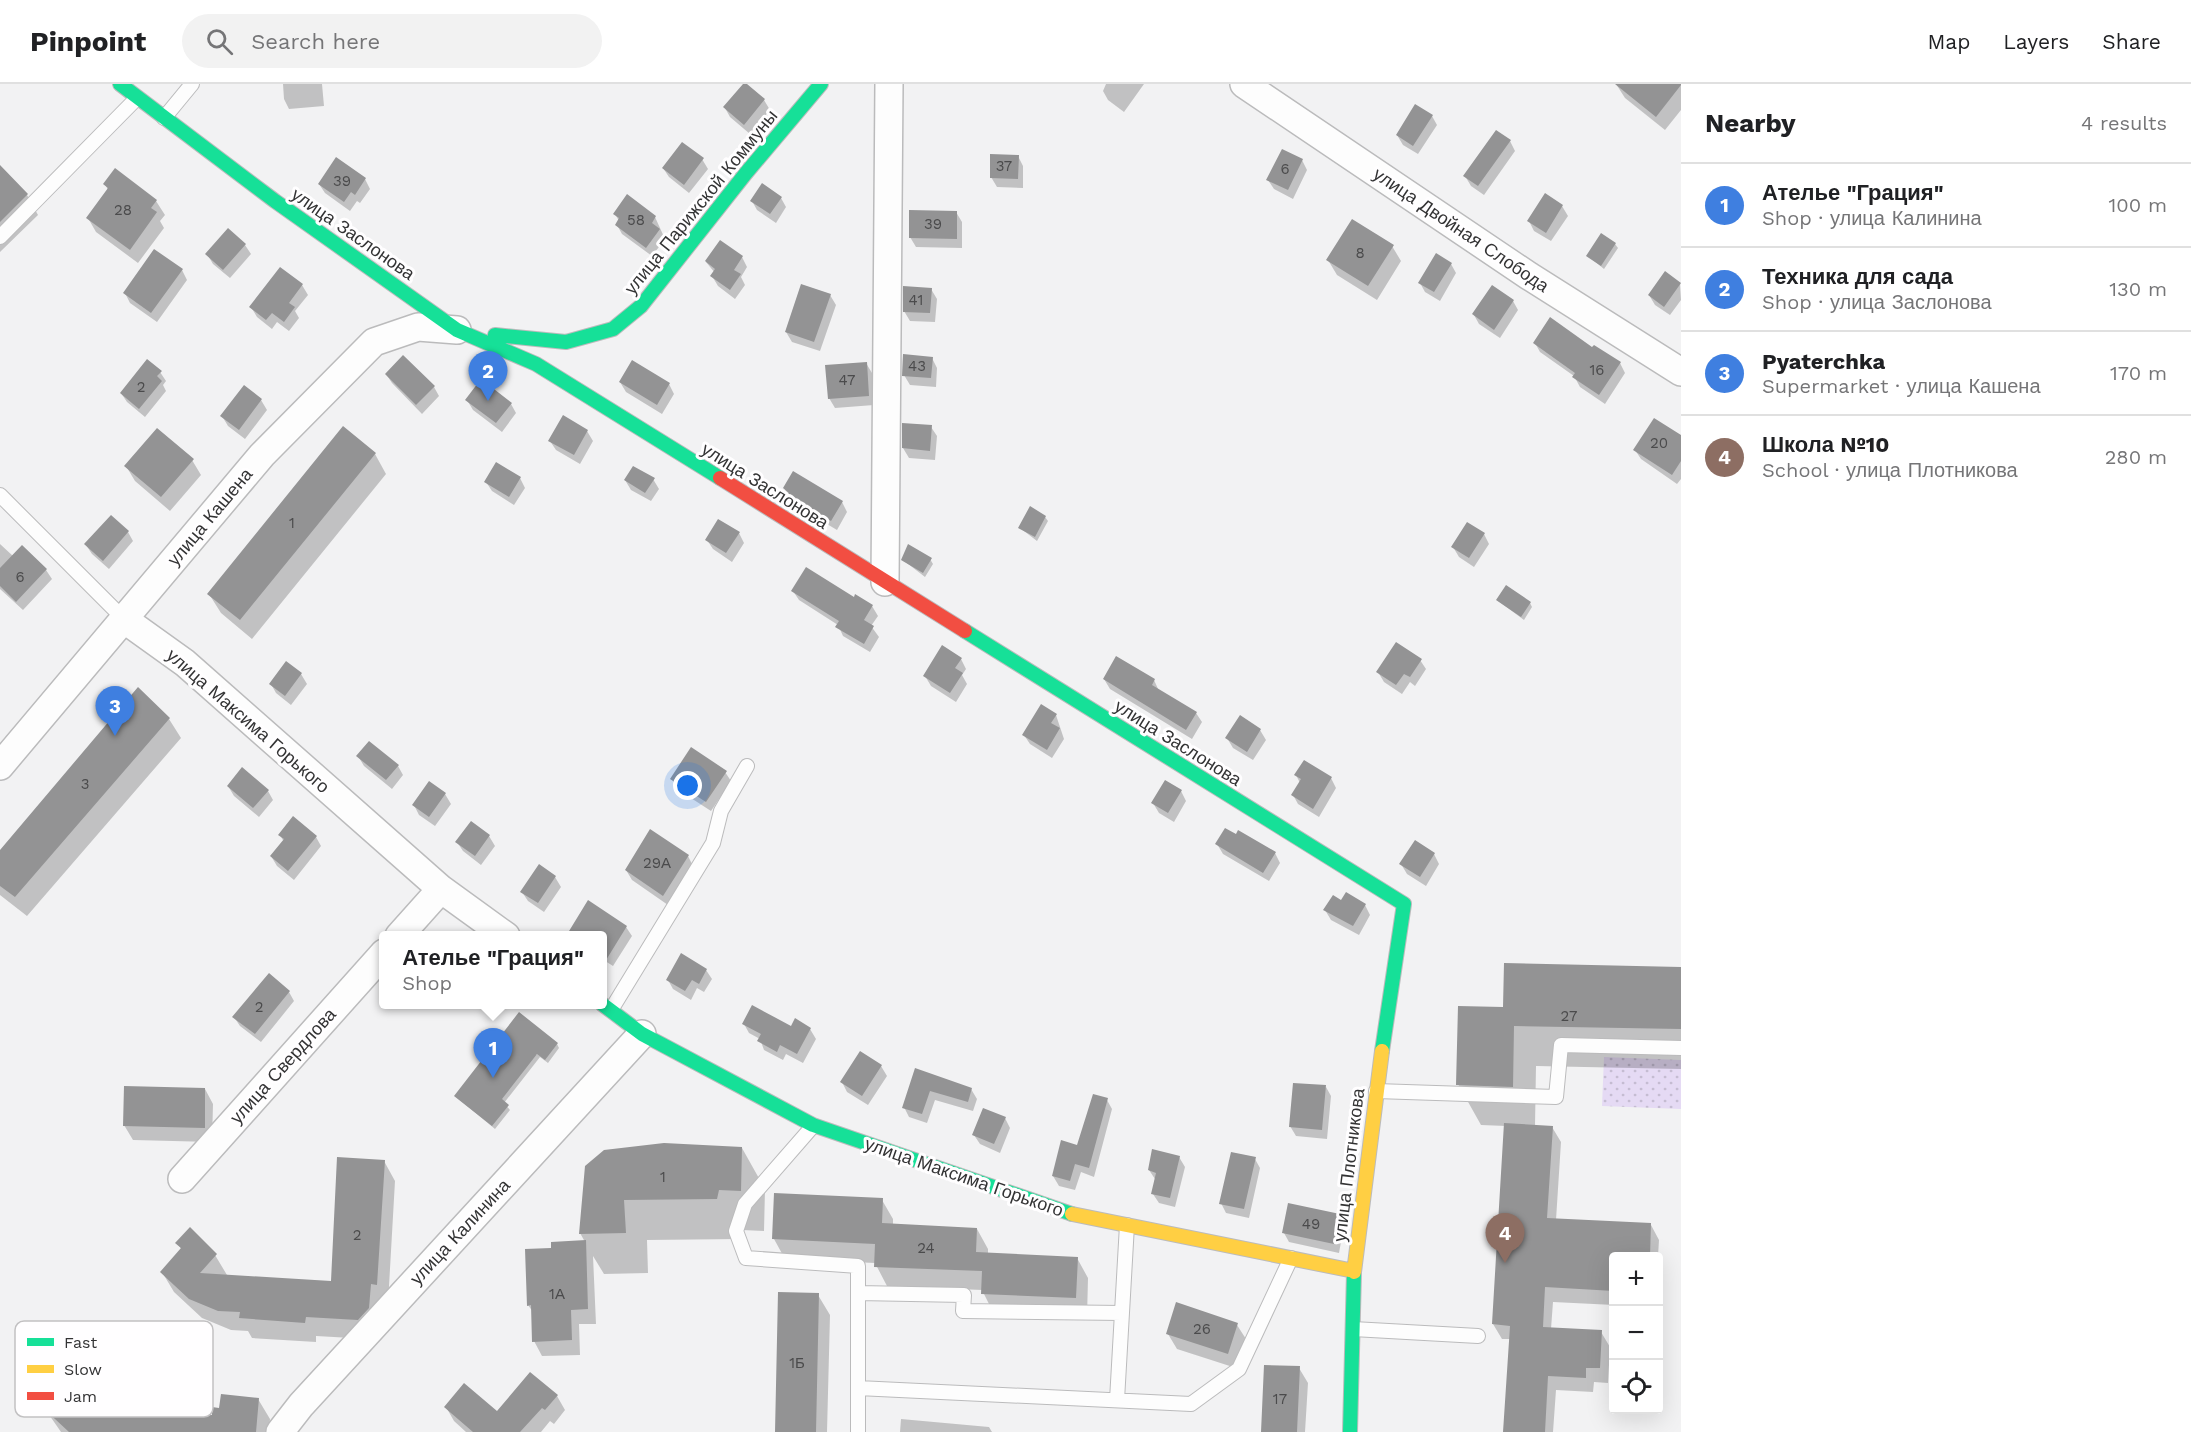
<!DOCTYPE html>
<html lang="en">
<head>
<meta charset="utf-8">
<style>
  :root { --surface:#fff; --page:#f2f2f2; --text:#202124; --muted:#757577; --line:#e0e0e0; --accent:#db2777 }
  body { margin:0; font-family:"Work Sans",sans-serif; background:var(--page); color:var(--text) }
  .controls { position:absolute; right:18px; bottom:18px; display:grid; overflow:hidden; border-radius:6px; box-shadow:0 6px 24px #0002 }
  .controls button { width:54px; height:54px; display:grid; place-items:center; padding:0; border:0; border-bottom:2px solid var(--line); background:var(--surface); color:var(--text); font:30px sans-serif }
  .you { position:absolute; left:688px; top:702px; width:21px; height:21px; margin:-15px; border:4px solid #fff; border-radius:50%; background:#1a73e8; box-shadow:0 0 0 9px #1a73e833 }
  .badge { display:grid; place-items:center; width:39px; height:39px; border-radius:50%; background:var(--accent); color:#fff; font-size:20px; font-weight:700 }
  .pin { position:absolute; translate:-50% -50px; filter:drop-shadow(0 2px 3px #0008) }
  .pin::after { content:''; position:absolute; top:32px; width:21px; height:18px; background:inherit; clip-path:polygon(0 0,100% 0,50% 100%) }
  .popup { position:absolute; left:379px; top:847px; width:228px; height:78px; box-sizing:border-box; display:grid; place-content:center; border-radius:6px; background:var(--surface); filter:drop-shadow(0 2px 4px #0005); font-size:20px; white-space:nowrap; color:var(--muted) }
  .popup b { font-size:22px; color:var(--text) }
  .popup::after { content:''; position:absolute; left:50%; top:100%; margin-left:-12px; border:12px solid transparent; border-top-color:var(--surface) }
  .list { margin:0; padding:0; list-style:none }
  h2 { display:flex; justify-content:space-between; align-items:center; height:78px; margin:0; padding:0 24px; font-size:26px }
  h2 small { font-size:20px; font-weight:400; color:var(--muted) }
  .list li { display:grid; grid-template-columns:39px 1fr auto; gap:18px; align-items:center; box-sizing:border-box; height:84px; padding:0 24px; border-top:2px solid var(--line) }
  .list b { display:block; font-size:22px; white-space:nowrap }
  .list p { margin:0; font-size:20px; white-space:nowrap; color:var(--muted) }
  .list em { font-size:20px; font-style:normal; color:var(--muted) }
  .icon { flex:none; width:33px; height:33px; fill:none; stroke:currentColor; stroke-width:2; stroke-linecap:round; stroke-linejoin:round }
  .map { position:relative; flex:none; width:1681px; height:1348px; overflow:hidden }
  header { display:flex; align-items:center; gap:36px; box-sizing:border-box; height:84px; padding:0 30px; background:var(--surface); border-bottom:2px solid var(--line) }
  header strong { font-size:28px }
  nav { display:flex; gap:33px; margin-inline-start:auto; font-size:21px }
  .search { width:420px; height:54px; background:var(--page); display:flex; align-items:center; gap:15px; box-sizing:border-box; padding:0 21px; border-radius:33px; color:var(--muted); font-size:22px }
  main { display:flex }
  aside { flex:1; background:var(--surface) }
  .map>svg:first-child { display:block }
  .grass { fill:url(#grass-dots) }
  .shadow { fill:#0003 }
  .building { fill:#939394 }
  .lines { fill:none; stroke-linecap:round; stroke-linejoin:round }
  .lane-casing { stroke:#bbbbbc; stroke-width:16 }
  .street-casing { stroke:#bbbbbc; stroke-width:30 }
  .fast-casing { stroke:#bbbbbc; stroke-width:16 }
  .slow-casing { stroke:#bbbbbc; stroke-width:16 }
  .jam-casing { stroke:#bbbbbc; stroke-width:16 }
  .lane { stroke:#fdfdfd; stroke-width:14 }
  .street { stroke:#fdfdfd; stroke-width:27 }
  .fast { stroke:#16e098; stroke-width:14 }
  .slow { stroke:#ffcf43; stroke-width:14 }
  .jam { stroke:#f24e42; stroke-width:14 }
  .labels { text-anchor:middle; stroke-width:6; stroke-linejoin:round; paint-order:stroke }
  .number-label { font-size:15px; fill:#4b4b4c }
  .street-label { font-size:18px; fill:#333334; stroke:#fffeff }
  .key { fill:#fffeff; stroke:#c2c1c2; stroke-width:1.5 }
  .key-label { font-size:16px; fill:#333334 }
</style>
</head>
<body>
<header>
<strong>Pinpoint</strong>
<div class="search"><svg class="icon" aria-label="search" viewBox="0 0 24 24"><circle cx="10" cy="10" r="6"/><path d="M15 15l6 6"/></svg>Search here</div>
<nav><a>Map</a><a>Layers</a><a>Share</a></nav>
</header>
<main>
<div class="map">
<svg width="1681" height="1348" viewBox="0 0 1681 1348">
  <defs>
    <pattern id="grass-dots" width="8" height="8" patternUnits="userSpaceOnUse" patternTransform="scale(1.5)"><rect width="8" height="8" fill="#e5daf4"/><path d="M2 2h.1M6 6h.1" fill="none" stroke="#c5bcd2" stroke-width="1.8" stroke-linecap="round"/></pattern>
  </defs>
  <rect width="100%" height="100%" fill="#f2f2f3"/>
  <path class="grass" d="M1604 973 1681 976V1025L1602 1022Z"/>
  <path class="shadow" d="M283 0H322L324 22 289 25 284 15Z
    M745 0 764 16 770 26 750 50 730 33 725 24Z
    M1106 0H1144L1124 28 1108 16 1103 7Z
    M1616 0H1681V26L1665 46 1625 14Z
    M1432 32 1437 41 1418 70 1403 61 1397 51Z
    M1510 57 1515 67 1484 111 1471 102 1465 92Z
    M1018 72 1023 82V104L997 103 991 93Z
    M702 75 708 85 689 109 669 93 663 84Z
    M1302 76 1307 86 1293 115 1274 105 1268 96Z
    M2 85 27 111 38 131 0 168V88Z
    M365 95 370 105 360 119 357 117 350 127 325 109 319 100Z
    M105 100 156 117 165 131 160 137 164 144 138 179 96 148 88 134 108 106Z
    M781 114 786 123 776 139 757 126 752 117Z
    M1562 122 1568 132 1551 157 1534 147 1529 137Z
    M956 128 962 138V164L916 163 910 153Z
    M615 130 655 133 665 155 652 172 622 150 617 141 619 137Z
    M1615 160 1618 164 1604 185 1588 172Z
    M245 161 251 170 230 194 213 180 207 170Z
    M1392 162 1401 177 1377 216 1337 191 1328 176Z
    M742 173 747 183 741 193 745 201 735 215 718 202 712 192 715 189 706 178Z
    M1451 180 1456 189 1440 217 1425 208 1420 199Z
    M280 185 302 201 308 211 295 227 299 234 289 247 277 238 272 245 257 233 251 223Z
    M182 186 187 196 157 238 130 219 125 209Z
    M1680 200 1681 216 1670 231 1655 221 1649 211Z
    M931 205 937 215 935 238 910 237 904 227Z
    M830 211 836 221 820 267 792 258 786 248Z
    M1513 217 1518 226 1500 254 1479 240 1474 231Z
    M1535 259 1593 265 1620 279 1625 289 1605 320 1580 303 1574 292 1540 268Z
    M932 274 937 284 936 303 910 301 904 291Z
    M866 279 872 289 874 321 835 324 829 314Z
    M160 288 166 297 163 301 166 307 145 333 127 318 121 309Z
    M386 290 434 303 439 312 422 330 392 299Z
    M620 298 669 300 674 310 662 330 626 308Z
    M261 316 267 326 245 355 228 342 222 332Z
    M467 316 511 320 516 329 502 348 473 326Z
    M931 343 937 352 935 376 909 374 903 364Z
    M587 347 593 357 580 380 556 366 550 357Z
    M1681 353V395L1677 400 1641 375 1635 366Z
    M375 370 386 390 252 555 221 529 209 510Z
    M192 376 201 391 170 427 135 397 126 382Z
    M520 394 525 404 514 421 492 407 486 398Z
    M653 395 659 405 651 417 631 406 625 396Z
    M784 404 842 418 847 428 837 446 795 421Z
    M1045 433 1048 437 1037 457 1020 444Z
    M128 448 133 457 109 485 92 470 86 461Z
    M739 449 744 459 732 478 713 465 707 456Z
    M1484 450 1489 460 1474 483 1459 473 1453 463Z
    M0 460 13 472 46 486 52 495 23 526 0 505Z
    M930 475 933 480 925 493 903 476Z
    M793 507 854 515 872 522 878 532 871 542 879 553 870 568 843 552 838 541 799 516Z
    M1497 516 1530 519 1532 523 1524 536Z
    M961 575 966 585 962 591 967 600 956 618 931 602 925 592Z
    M1420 576 1426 585 1415 602 1410 598 1402 610 1384 598 1378 588Z
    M286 579 301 590 307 600 291 621 276 609 271 600Z
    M1104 595 1154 596 1159 607 1196 629 1202 638 1192 655 1110 605Z
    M1056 631 1064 655 1052 674 1030 660 1024 651Z
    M169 635 181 654 27 832 0 811V768Z
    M1260 646 1266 656 1253 676 1233 664 1227 654Z
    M358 672 398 682 403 691 392 705 364 682Z
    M725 688 731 697 711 727 677 705 672 695Z
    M1296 691 1331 694 1336 704 1319 733 1298 720 1293 711 1300 699Z
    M228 702 268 707 273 716 259 733 234 712Z
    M1181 707 1186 717 1174 738 1159 729 1153 719Z
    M445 710 451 720 435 742 419 731 414 721Z
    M471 739 489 752 495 762 481 781 463 767 457 758Z
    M280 751 316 753 321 762 294 796 277 782 271 772 284 758Z
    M1217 760 1275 769 1280 779 1269 797 1223 770Z
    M1434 770 1439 780 1426 802 1407 790 1401 780Z
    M688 772 693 782 668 821 632 796 626 786Z
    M539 782 555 793 561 803 544 828 528 817 522 808Z
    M1342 818 1365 821 1370 831 1359 851 1331 836 1325 826Z
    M626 843 632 852 613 882 602 875V852Z
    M1681 884V985L1536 982 1535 1042 1552 1043 1561 1058 1556 1136 1651 1141 1659 1156 1658 1172H1614V1221L1553 1218 1551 1245 1601 1248 1610 1263 1608 1299 1594 1298 1593 1308 1556 1306 1553 1348H1504L1510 1255H1502L1493 1240 1506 1042 1481 1041 1458 1000 1505 924Z
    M706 886 712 895 704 908 697 904 691 916 673 905 668 896Z
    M289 908 294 917 261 958 240 942 234 933Z
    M744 940 810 945 816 955 803 979 786 970 783 976 764 966 760 955 749 949Z
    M557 960 559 964 548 979 540 973 504 1019 510 1026 495 1045 455 1012Z
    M881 982 887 992 868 1021 847 1008 842 998Z
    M916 986 971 1005 977 1015 973 1027 935 1016 927 1039 909 1033 904 1023Z
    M1326 1003 1331 1012 1327 1055 1296 1052 1290 1042Z
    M205 1005 213 1020 212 1058 133 1056 124 1041Z
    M1107 1016 1112 1025 1094 1093 1081 1088 1075 1106 1059 1102 1053 1092 1078 1063Z
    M1005 1034 1010 1044 1000 1069 980 1060 974 1051Z
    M742 1064 765 1105 764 1147 742 1146 740 1155 647 1156 648 1189 604 1190 593 1172 596 1240H579L580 1271 542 1272 534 1257 533 1228 528 1221 553 1165 585 1158 580 1149 586 1083Z
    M1179 1073 1185 1083 1175 1123 1159 1119 1153 1110 1155 1095 1149 1086Z
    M1255 1075 1260 1084 1249 1134 1226 1129 1221 1119Z
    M384 1077 395 1097 388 1220 369 1255 316 1252V1258L252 1254 248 1247 231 1246 202 1234 174 1208 162 1188 182 1166 177 1159 215 1171 227 1191 225 1192 332 1198Z
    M882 1116 893 1135V1141L977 1145 988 1165V1170L1077 1174 1088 1194 1087 1234 994 1230 982 1206 887 1202 875 1179 785 1175 774 1155Z
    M1339 1132 1344 1141 1339 1169 1289 1158 1284 1149Z
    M818 1211 830 1231 827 1348H777Z
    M1237 1241 1246 1255 1236 1284 1177 1265 1168 1250Z
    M1299 1284 1308 1299 1305 1348H1263Z
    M58 1293 96 1305 108 1324 106 1326 213 1333 221 1325 258 1315 270 1335 269 1348H61L43 1322 62 1300Z
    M557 1312 565 1326 554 1340 550 1337 541 1348H466L454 1337 446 1323 497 1329Z
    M901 1335 989 1343 992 1348H900Z"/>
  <path class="building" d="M743 0H747L765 15 744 41 723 23Z
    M1615 0H1681V1L1656 33Z
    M1415 20 1433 31 1413 62 1396 51Z
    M1496 46 1511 56 1478 102 1463 92Z
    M682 58 704 74 684 101 662 84Z
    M1282 65 1303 75 1288 106 1266 96Z
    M990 70 1019 71 1018 95 990 94Z
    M336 73 366 94 355 111 351 108 344 118 318 100Z
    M0 81 28 110 0 138Z
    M115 84 157 116 151 124 157 128 130 166 86 134 108 104 103 100Z
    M762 99 782 113 770 130 750 117Z
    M1545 109 1563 121 1546 149 1527 137Z
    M627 110 656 132 652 139 660 145 646 164 615 141 619 134 613 130Z
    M909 126 957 127V155L909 154Z
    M1352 135 1394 161 1368 202 1326 176Z
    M228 144 246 160 223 186 205 170Z
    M1601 149 1616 159 1601 182 1586 172Z
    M720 156 743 172 734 186 741 190 730 206 710 192 715 185 705 177Z
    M154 165 183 185 151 229 123 209Z
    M1436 169 1452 179 1434 208 1418 199Z
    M280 183 303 200 289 219 295 223 284 238 272 229 266 236 249 223Z
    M1665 187 1681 199 1664 223 1648 211Z
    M801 200 831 210 814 258 785 248Z
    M1492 201 1514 216 1494 246 1472 230Z
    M903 202 932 204 930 229 903 228Z
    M1550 233 1592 263 1594 261 1621 278 1599 311 1572 293 1575 289 1533 259Z
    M903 270 933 273 931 294 902 292Z
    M403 271 435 302 416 321 385 290Z
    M147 275 162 287 157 292 162 297 139 325 120 309Z
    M632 276 670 299 657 321 619 298Z
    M867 278 869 312 828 315 825 281Z
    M481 295 512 319 496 339 465 316Z
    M244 301 262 315 239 346 220 332Z
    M563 331 588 346 574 371 548 357Z
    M1654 334 1681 351V377L1672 391 1633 366Z
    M902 339 932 341 930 367 902 364Z
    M343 342 376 369 240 536 207 510Z
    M157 344 194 375 161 413 124 382Z
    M496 378 521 393 509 413 484 398Z
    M633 382 655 394 645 409 624 396Z
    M793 387 843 417 831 437 788 411 789 409 783 404Z
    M1030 422 1046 432 1035 453 1018 444Z
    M111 431 129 447 103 477 84 460Z
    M718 435 740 448 726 469 705 456Z
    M1467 438 1485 449 1469 474 1451 463Z
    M908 460 932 474 923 489 901 476Z
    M22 461 47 485 16 518 0 502V484Z
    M806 483 854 513 855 510 873 521 864 536 874 542 864 560 835 543 839 537 791 507Z
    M1506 501 1531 518 1521 533 1496 516Z
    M1396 558 1422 575 1410 593 1404 590 1396 601 1376 588Z
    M942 561 962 574 955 584 963 589 950 609 923 592Z
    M1116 572 1155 595 1152 601 1197 628 1186 646 1103 595Z
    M286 577 302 589 285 612 269 600Z
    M138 603 170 634 15 813 0 802V766Z
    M1041 620 1057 630 1051 639 1060 644 1047 666 1022 651Z
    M1240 631 1261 645 1247 668 1225 654Z
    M369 657 399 681 386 696 356 672Z
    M691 663 727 687 706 718 670 695Z
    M1304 676 1332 693 1313 725 1291 711 1301 695 1294 691Z
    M242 683 269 706 253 724 227 702Z
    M1165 696 1182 706 1168 729 1151 719Z
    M429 697 446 709 429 733 412 721Z
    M293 732 317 752 288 787 270 772 284 755 278 751Z
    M471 737 490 751 475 772 455 758Z
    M1225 744 1236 750 1238 746 1276 768 1263 789 1215 760Z
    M650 745 689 771 663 812 625 786Z
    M1415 756 1435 769 1420 793 1399 780Z
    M539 780 556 792 538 819 520 808Z
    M1346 808 1366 820 1353 842 1323 826 1333 811 1341 816Z
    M588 816 627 842 603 881V852H566Z
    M681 869 707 885 699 900 692 896 685 907 666 896Z
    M1504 879 1681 883V945L1514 942 1513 1003 1456 1001 1458 922 1503 923Z
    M269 889 290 907 255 950 232 933Z
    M752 921 791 942 795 934 811 944 797 970 780 961 777 968 757 957 761 950 742 940Z
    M519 928 558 959 545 976 537 970 502 1015 509 1021 492 1042 454 1012Z
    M860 967 882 981 862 1012 840 998Z
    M915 984 972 1004 968 1018 930 1007 922 1030 902 1024Z
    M1293 999 1326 1001 1322 1046 1289 1043Z
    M124 1002 205 1004V1044L123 1042Z
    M1093 1010 1108 1014 1089 1084 1075 1080 1070 1097 1052 1092 1061 1056 1077 1061Z
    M983 1024 1006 1033 994 1060 972 1051Z
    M1504 1039 1553 1042 1547 1134 1651 1139 1650 1173H1614V1207L1545 1203 1543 1243 1602 1246 1600 1284H1586V1294L1548 1292 1545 1348H1503L1510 1242 1492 1240Z
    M664 1059 742 1063 741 1107 719 1106 717 1115 624 1116 626 1149 579 1150 585 1082 604 1066Z
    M1152 1065 1180 1072 1170 1114 1151 1110 1156 1089 1148 1086Z
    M1231 1068 1256 1073 1244 1125 1219 1120Z
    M337 1073 385 1076 377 1201 371 1200 369 1224 358 1236 306 1233 305 1239 239 1234 240 1228 218 1227 189 1215 160 1188 181 1164 175 1159 190 1143 217 1170 200 1189 331 1197Z
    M774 1109 883 1114 882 1139 977 1144 976 1168 1078 1173 1076 1214 981 1210 982 1187 874 1183 875 1160 772 1155Z
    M1288 1119 1340 1130 1334 1160 1282 1149Z
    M586 1156 588 1225 571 1226 572 1256 532 1258 531 1221 527 1222 525 1165 551 1164V1158Z
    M778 1208 819 1209 816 1348H775Z
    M1176 1218 1238 1239 1228 1270 1166 1250Z
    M71 1277 97 1304 81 1323 212 1331V1323L219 1324 221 1310 259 1314 256 1348H69L41 1322 62 1298 56 1293Z
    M1264 1281 1300 1282 1297 1348H1261Z
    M530 1288 558 1311 545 1326 542 1324 520 1348H473L444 1323 464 1299 497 1327Z"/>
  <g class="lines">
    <defs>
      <path id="lane" d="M164 34 192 0
        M0 153 137 14
        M0 411 125 536
        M611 926 713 759 721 727 747 682
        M1376 1007 1556 1013 1561 961 1681 964
        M813 1042 745 1120 736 1147 746 1174 858 1182V1348
        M858 1209 964 1211 963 1227 1122 1229
        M1353 1245 1478 1252
        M858 1304 1191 1320 1239 1285 1291 1174
        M1117 1316 1127 1141"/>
      <path id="street" d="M1244 0 1529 192 1681 288
        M885 498 889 0
        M125 536 185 579 441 805 506 852
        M0 682 262 371 374 258 418 243 457 246
        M399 852 441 805
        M182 1095 384 869
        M280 1348 301 1321 642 950"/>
      <path id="fast" d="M120 0 275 117 457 246 536 280 720 394
        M495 251 566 258 613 245 641 222 746 89 821 0
        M965 547 1404 820 1382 967
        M602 920 642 950 813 1041 1072 1130
        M1350 1348 1354 1188"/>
      <path id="slow" d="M1072 1130 1354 1187
        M1354 1188 1382 967"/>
      <path id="jam" d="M720 394 965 547"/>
    </defs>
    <use href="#lane" class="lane-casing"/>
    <use href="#street" class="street-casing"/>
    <use href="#fast" class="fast-casing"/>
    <use href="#slow" class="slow-casing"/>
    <use href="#jam" class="jam-casing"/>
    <use href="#lane" class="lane"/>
    <use href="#street" class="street"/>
    <use href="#fast" class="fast"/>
    <use href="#slow" class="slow"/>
    <use href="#jam" class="jam"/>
  </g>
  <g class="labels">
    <g class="number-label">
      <text x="1004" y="87">37</text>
      <text x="1285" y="90">6</text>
      <text x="342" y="102">39</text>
      <text x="123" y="131">28</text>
      <text x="636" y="141">58</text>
      <text x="933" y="145">39</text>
      <text x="1360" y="174">8</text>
      <text x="916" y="221">41</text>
      <text x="917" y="287">43</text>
      <text x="1597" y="291">16</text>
      <text x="847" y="301">47</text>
      <text x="141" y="308">2</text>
      <text x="1659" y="364">20</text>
      <text x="292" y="444">1</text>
      <text x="20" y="498">6</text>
      <text x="85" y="705">3</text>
      <text x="657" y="784">29А</text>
      <text x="259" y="928">2</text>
      <text x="1569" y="937">27</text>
      <text x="663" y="1098">1</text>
      <text x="1311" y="1145">49</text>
      <text x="357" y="1156">2</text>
      <text x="926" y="1169">24</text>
      <text x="557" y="1215">1А</text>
      <text x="1202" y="1250">26</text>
      <text x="797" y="1284">1Б</text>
      <text x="1280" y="1320">17</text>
    </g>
    <g class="street-label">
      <text transform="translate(701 118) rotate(-51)" y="6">улица Парижской Коммуны</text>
      <text transform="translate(1461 146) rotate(34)" y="6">улица Двойная Слобода</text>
      <text transform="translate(353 150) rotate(35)" y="6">улица Заслонова</text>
      <text transform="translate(765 402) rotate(32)" y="6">улица Заслонова</text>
      <text transform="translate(210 433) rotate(-50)" y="6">улица Кашена</text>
      <text transform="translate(248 637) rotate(41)" y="6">улица Максима Горького</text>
      <text transform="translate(1178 659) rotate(32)" y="6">улица Заслонова</text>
      <text transform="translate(283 982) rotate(-48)" y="6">улица Свердлова</text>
      <text transform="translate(1349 1081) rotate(-83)" y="6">улица Плотникова</text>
      <text transform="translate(964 1093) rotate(19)" y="6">улица Максима Горького</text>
      <text transform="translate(460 1148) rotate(-47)" y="6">улица Калинина</text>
    </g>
  </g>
  <rect x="15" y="1237" width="198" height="96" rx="9" class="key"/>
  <rect x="27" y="1254" width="27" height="8" fill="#16e098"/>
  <rect x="27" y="1281" width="27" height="8" fill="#ffcf43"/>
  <rect x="27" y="1308" width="27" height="8" fill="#f24e42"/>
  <g class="key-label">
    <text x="64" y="1264">Fast</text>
    <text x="64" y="1291">Slow</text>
    <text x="64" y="1318">Jam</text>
  </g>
</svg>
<div class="controls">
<button>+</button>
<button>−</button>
<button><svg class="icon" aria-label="locate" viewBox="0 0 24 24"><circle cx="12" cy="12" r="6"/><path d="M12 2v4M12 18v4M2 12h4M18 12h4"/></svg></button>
</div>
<div class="you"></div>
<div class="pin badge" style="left:493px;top:994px;background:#3f7fe0">1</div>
<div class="popup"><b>Ателье &quot;Грация&quot;</b>Shop</div>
<div class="pin badge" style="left:488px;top:317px;background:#3f7fe0">2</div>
<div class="pin badge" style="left:115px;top:652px;background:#3f7fe0">3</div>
<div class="pin badge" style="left:1505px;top:1179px;background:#8d6e63">4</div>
</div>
<aside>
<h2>Nearby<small>4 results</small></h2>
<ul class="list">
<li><span class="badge" style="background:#3f7fe0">1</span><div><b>Ателье &quot;Грация&quot;</b><p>Shop · улица Калинина</p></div><em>100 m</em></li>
<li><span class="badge" style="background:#3f7fe0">2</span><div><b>Техника для сада</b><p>Shop · улица Заслонова</p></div><em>130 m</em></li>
<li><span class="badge" style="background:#3f7fe0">3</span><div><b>Pyaterchka</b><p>Supermarket · улица Кашена</p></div><em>170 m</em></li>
<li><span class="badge" style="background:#8d6e63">4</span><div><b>Школа №10</b><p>School · улица Плотникова</p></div><em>280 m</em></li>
</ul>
</aside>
</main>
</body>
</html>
